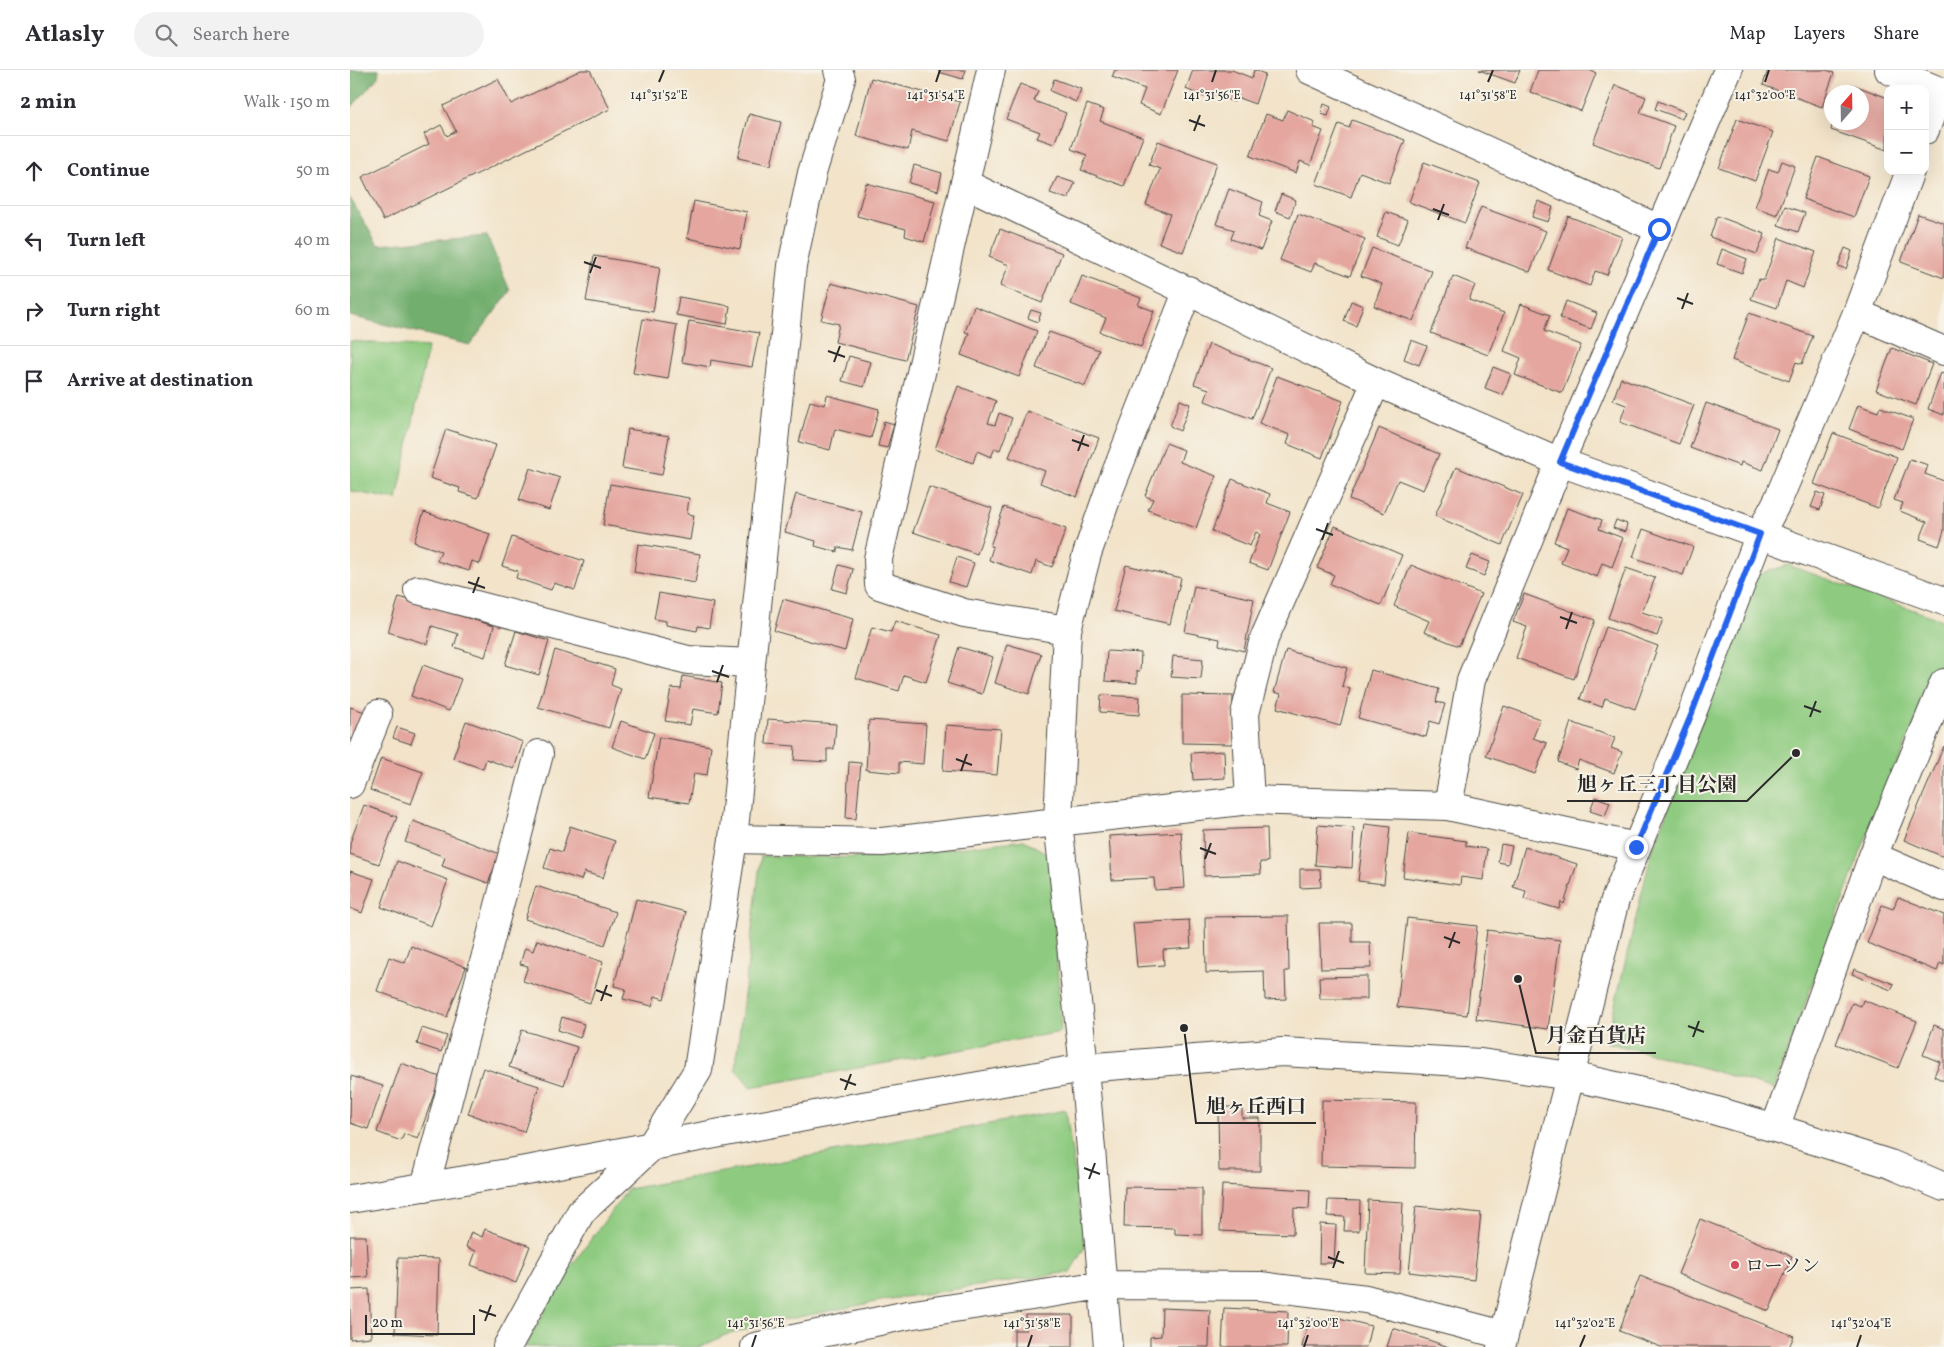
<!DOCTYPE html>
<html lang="en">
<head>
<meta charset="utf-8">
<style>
  :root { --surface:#fff; --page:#f2f2f3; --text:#2b2b33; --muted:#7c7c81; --line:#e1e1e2 }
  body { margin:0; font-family:Vollkorn,"Noto Serif JP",serif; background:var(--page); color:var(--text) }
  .controls { position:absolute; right:15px; top:15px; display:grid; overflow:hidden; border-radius:10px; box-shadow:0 5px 20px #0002 }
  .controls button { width:45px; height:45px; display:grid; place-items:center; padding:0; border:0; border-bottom:1px solid var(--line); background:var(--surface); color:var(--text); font:25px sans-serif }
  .compass { position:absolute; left:1474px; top:15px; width:45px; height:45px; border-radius:50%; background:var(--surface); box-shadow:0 5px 20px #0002; rotate:20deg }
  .scale { position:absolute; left:15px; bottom:12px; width:110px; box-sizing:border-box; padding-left:5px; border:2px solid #2b2b2b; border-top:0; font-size:14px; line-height:18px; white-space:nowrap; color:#2b2b2b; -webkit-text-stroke:4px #f7f3e8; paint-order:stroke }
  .stop { position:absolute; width:15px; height:15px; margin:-11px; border:4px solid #2563eb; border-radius:50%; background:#fff }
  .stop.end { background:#2563eb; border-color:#fff; box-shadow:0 1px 5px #0008 }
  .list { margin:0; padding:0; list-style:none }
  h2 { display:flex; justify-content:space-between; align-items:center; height:65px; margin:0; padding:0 20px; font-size:21px }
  h2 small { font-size:16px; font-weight:400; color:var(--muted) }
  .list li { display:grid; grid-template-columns:32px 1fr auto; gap:15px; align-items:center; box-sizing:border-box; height:70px; padding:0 20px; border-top:1px solid var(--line) }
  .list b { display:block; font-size:19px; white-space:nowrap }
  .list em { font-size:16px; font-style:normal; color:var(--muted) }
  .icon { flex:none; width:28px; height:28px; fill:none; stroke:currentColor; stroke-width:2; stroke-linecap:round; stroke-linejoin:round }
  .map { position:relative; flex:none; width:1594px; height:1277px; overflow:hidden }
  header { display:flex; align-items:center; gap:30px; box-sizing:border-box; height:70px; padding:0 25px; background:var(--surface); border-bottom:1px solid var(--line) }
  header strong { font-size:24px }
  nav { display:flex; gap:28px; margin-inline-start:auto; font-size:18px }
  .search { width:350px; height:45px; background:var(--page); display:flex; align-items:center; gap:12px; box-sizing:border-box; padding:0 18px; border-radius:28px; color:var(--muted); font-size:19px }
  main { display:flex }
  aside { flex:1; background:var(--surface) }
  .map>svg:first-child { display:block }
  .green { fill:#8ecb80; stroke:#5c7b56 }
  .forest { fill:#72af6e; stroke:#4e6d4c }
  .building { fill:#e4a69f }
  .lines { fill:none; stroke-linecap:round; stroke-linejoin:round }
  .street-casing { stroke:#494743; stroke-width:30 }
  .secondary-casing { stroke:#494743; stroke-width:30 }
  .street { stroke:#fff; stroke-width:28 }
  .secondary { stroke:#fff; stroke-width:28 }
  .route { stroke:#2563eb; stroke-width:6 }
  .ticks { fill:none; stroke:#2b2b2b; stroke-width:2 }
  .poi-dot { fill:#d1495b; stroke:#f7f3e8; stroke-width:2 }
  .labels { text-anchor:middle; stroke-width:4; stroke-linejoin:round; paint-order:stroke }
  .poi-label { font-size:19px; fill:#2b2b2b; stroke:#f7f3e8; text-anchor:start }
  .ticks-label { font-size:12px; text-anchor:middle; fill:#2b2b2b; stroke:#f7f3e8; stroke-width:4; stroke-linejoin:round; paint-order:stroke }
  .leader { fill:none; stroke:#2b2b2b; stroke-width:2 }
  .callout-dot { fill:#2b2b2b; stroke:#f7f3e8; stroke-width:2 }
  .callout-label { font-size:20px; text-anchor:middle; font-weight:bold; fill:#2b2b2b; stroke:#f7f3e8; stroke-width:4; stroke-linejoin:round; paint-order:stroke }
</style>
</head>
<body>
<header>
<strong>Atlasly</strong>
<div class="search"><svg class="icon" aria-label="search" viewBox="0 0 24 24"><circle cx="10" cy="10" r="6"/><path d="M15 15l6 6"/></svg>Search here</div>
<nav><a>Map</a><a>Layers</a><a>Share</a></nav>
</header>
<main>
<aside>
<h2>2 min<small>Walk · 150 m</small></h2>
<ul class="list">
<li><svg class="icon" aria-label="ahead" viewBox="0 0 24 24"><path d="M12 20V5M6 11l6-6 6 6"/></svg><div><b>Continue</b></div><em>50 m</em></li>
<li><svg class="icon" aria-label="left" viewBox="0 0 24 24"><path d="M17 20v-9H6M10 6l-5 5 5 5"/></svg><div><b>Turn left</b></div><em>40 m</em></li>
<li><svg class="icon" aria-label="right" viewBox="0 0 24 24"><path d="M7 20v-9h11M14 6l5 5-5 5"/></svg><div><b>Turn right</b></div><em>60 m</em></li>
<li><svg class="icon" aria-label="arrive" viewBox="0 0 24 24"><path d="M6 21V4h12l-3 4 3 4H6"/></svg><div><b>Arrive at destination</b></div></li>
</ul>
</aside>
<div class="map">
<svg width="1594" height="1277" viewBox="0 0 1594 1277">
  <rect width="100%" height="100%" fill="#f7f3e8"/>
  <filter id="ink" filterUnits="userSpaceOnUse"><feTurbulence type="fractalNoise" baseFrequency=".02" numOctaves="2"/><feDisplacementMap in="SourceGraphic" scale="10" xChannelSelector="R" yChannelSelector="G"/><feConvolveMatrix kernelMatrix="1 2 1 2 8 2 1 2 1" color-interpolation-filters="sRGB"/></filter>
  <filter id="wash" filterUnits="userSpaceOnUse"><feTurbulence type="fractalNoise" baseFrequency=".0096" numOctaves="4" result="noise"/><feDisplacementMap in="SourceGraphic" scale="20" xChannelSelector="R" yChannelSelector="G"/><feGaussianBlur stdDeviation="1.12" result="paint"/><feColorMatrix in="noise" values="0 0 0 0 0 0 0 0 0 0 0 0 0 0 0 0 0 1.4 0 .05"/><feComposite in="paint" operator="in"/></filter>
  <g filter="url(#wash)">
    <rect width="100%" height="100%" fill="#f2e3c9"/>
    <path class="green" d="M0 271 78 277 47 430 0 421Z
      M1438 495 1592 550 1594 557V585L1511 780 1424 1019 1347 996 1256 972 1302 781 1407 505Z
      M674 770 701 786 711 962 401 1017 385 999 411 786 523 788Z
      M716 1040 735 1177 720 1202 541 1229 434 1250 375 1265 351 1277H175L214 1206 278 1119Z"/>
    <path class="forest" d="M0 0H29L28 7 0 39Z
      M0 128 28 175 137 166 160 221 120 275 0 246Z"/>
    <g id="blocks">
      <path class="building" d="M231 0H240L260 39 33 150 12 107 79 74 74 64 91 55 97 66 106 61 93 36 148 9 161 34Z
        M589 0H616L613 9 589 2Z
        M765 0H828L811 44 789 35 795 19 762 7Z
        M843 0H882L902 8 904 0 915 4 905 34 886 27 884 32 855 21 854 27 836 19Z
        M1129 0H1170L1165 13Z
        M1188 0H1239L1246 3 1231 41 1180 22Z
        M1418 0H1477L1484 3 1472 37 1413 15Z
        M521 8 610 32 599 71 562 61 558 80 506 66Z
        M704 9 731 19 726 32 700 21Z
        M670 14 688 21 684 31 716 43 704 74 687 68 690 62 656 49Z
        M1501 14 1538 28 1537 80 1481 60 1483 52H1512V22H1498Z
        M1265 15 1296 27 1290 43 1324 56 1309 98 1243 73Z
        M1308 31 1335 42 1332 49 1305 39Z
        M737 34 754 40 750 51 793 67 774 116 731 100 737 85 721 79Z
        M974 34 981 37 978 46 971 44Z
        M937 40 965 52 963 57 973 61 960 95 950 91 946 103 900 86 916 44 933 50Z
        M399 44 431 52 421 95 388 88Z
        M1387 49 1423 62 1405 111 1369 98Z
        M1002 50 1055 70 1039 113 1010 102 1001 127 966 114 989 54 999 58Z
        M808 71 867 93 833 182 809 173 820 144 796 135 810 99 799 95Z
        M1468 87 1519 106 1504 147 1453 129Z
        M1432 91 1445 96 1427 145 1405 137 1419 99 1428 102Z
        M1074 92 1130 113 1115 153 1059 132Z
        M564 95 592 103 588 121 559 113Z
        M707 107 725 113 718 129 700 123Z
        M516 113 585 131 574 172 555 166 556 159 507 146Z
        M879 119 913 132 909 146 922 151 911 180 881 169 884 160 866 154Z
        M931 124 946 130 940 147 925 141Z
        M344 131 397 142 390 179 337 168Z
        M1188 131 1203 137 1198 152 1182 147Z
        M1435 136 1455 143 1448 162 1428 155Z
        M1131 137 1196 161 1180 202 1115 178Z
        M1036 142 1058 150 1048 175 1027 167Z
        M948 144 1015 169 1000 206 965 193 961 202 930 190Z
        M1568 144 1594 153V208L1551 192Z
        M1218 146 1272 167 1257 205 1245 201 1240 216 1198 200Z
        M1367 146 1415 164 1407 184 1360 167Z
        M650 159 712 183 692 233 650 216 659 195 639 187Z
        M1429 168 1466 182 1453 218 1436 211 1427 238 1401 229 1409 209 1414 210Z
        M1022 178 1082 201 1063 251 1024 236 1032 214 1011 206Z
        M1495 178 1502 181 1496 199 1488 196Z
        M1372 179 1397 189 1392 203 1367 194Z
        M244 186 310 197 303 242 236 231Z
        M732 206 791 228 788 235 804 241 791 277 750 262 756 248 721 234Z
        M1103 206 1125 215 1119 230 1154 243 1138 285 1081 263Z
        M481 213 569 237 555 290 485 272 489 254 471 250Z
        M329 227 380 236 377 254 326 245Z
        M1001 231 1013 236 1006 256 994 251Z
        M1216 231 1247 243 1241 259 1210 248Z
        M1171 234 1200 245 1194 261 1231 275 1212 323 1165 305 1171 288 1154 281Z
        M624 236 687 261 669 307 611 285 619 263 615 262Z
        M681 240 691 243 688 252 678 248Z
        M1399 243 1463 266 1452 294 1446 292 1439 311 1382 290Z
        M293 249 327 255 318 309 283 303Z
        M339 251 409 263 402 297 361 290 360 297 332 292Z
        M699 262 749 280 735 316 686 298Z
        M1061 270 1077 276 1069 295 1054 289Z
        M859 274 921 298 902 349 855 331 859 319 844 314Z
        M1542 278 1582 294 1566 335 1526 320Z
        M499 286 521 292 514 317 492 311Z
        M1143 297 1161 304 1153 325 1135 318Z
        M1591 303 1594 304V345L1578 339Z
        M927 306 993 331 972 388 937 374 940 365 909 353Z
        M1271 308 1344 335 1329 374 1270 352 1276 335 1263 330Z
        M608 316 646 331 638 353 645 355 649 343 662 348 650 380 645 378 641 387 627 381 623 393 585 379Z
        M477 325 529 339 521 368 485 359 480 380 449 372 460 331 475 335Z
        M830 330 840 334 830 361 820 356Z
        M1356 333 1428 359 1413 400 1391 392 1390 396 1340 378Z
        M1508 335 1528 342 1530 337 1563 349 1552 379 1499 359Z
        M677 341 749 368 727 427 690 413 695 401 659 387Z
        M534 351 544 354 537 378 528 376Z
        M1029 358 1089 384 1073 420 1048 410 1034 443 999 429Z
        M96 359 146 375 128 428 109 422 110 418 80 408Z
        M278 359 319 366 312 405 272 398Z
        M1483 363 1547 387 1528 438 1464 414Z
        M816 373 834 380 830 392 866 406 846 458 798 440 803 429 795 426Z
        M1560 389 1578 395 1575 404 1594 411V461L1589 476 1570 469 1577 452 1550 441 1553 433 1544 430Z
        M1106 397 1173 425 1152 475 1085 446Z
        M180 398 210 408 199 440 169 430Z
        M882 409 920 424 917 433 940 442 918 500 899 493 910 464 906 462 900 476 862 461Z
        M260 414 339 428 337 444 344 445 340 470 253 455Z
        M579 417 642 438 627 484 563 462Z
        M1467 422 1475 425 1470 440 1461 437Z
        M446 424 512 442 502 480 488 477 487 482 465 476 466 471 435 462Z
        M654 437 716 459 702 497 686 491 682 505 639 490 643 477 640 476Z
        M1217 438 1252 450 1249 459 1273 468 1262 497 1252 493 1247 507 1211 493 1217 477 1204 472Z
        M74 442 140 464 130 494 122 491 119 501 87 491 91 481 64 472Z
        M1266 450 1277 454 1275 462 1263 458Z
        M985 456 1052 485 1031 535 980 514 984 505 967 498Z
        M1293 459 1343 477 1333 505 1283 487Z
        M162 467 234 491 225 520 204 513 201 520 166 508 168 501 152 496Z
        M288 474 350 484 345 513 284 502Z
        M1122 485 1140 492 1134 506 1116 499Z
        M607 487 624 493 616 517 599 512Z
        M489 495 503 499 497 523 482 519Z
        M776 495 831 508 820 554 764 541Z
        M1061 495 1131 524 1109 576 1074 562 1079 551 1044 536Z
        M1276 498 1305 508 1292 542 1313 549 1307 566 1258 548Z
        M844 516 904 529 894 581 869 575 870 569 835 562Z
        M309 523 363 533 359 558 348 556 347 561 316 555V551L304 549Z
        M1174 524 1245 550 1224 609 1166 588 1177 557 1163 552Z
        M49 527 144 556 135 587 104 577 108 564 82 556 77 574 38 562Z
        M433 529 503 549 495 581 424 561Z
        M545 551 591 565 576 612 554 605 549 621 506 608 522 557 541 562Z
        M1256 557 1308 576 1285 639 1255 628 1252 637 1230 629Z
        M166 561 199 571 189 605 155 595Z
        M657 574 691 584 679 624 645 613Z
        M609 577 643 587 632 624 597 613Z
        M205 580 265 599 261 615 271 619 259 658 188 637Z
        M936 580 997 598 992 616 1000 619 990 656 927 638 931 624 924 622Z
        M757 581 791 583 790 601H787V613L755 611Z
        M823 586 853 589 851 609 821 607Z
        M73 595 111 609 99 641 61 626Z
        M1021 600 1089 619 1086 632 1095 634 1089 654 1080 651 1076 667 1008 648Z
        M333 606 372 613 368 643 343 639 340 655 315 651 321 618 331 619Z
        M751 625 790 627 789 645 750 642Z
        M832 625 883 626 882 674 832 673Z
        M1154 636 1190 649 1183 668 1197 673 1185 704 1136 686Z
        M0 637 18 643 7 674 0 671Z
        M418 649 486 654 484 679H477V692L444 690 445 676 416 674Z
        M519 650 576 654 573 694 549 692V703L516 700Z
        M116 651 173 672 164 699 136 689 133 699 103 688Z
        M271 651 304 663 295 689 262 677Z
        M1221 652 1265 668 1261 678 1272 682 1264 703 1229 690 1226 699 1208 692Z
        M596 655 651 659 647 705 593 701Z
        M47 657 65 663 61 674 43 668Z
        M309 667 361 676 357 705 344 703 339 733 299 727Z
        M1594 676V787L1554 770Z
        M874 681 875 708 843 710 841 683Z
        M31 688 73 702 61 734 20 720Z
        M499 692 511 693 506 749 496 748Z
        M1245 727 1260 732 1255 746 1240 741Z
        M14 735 47 747 29 794 0 784V773Z
        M63 751 150 784 138 813 92 796 95 787 55 772Z
        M1015 754 1040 757 1034 814 1008 811Z
        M968 755 1004 758 1002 798 965 795Z
        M220 756 265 771 253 808 234 802 231 810 194 798 200 778 212 782Z
        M917 758 918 792H910L911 804 854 806 853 760Z
        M831 762 835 818 805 820 804 808 762 810 759 766Z
        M1059 763 1116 771V776L1137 779 1133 810 1111 807 1110 815 1053 807Z
        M1151 774 1162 776 1158 794 1148 792Z
        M1175 777 1227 794 1214 834 1211 832 1209 839 1174 829 1176 821 1163 817Z
        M47 791 98 810 81 856 31 837Z
        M950 799H970L971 817 950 818Z
        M0 801 24 809 12 843 0 838Z
        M186 816 266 842 255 875 175 849Z
        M1548 827 1594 845V895L1590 893 1587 901 1517 873 1532 835 1543 839Z
        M286 829 336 842 314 929 305 926 302 936 273 929 276 919 264 916Z
        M938 846 939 901H935L936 929 915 930 914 901 856 903 855 847Z
        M1057 848 1127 856 1117 945 1047 937Z
        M839 850 841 878 813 880 814 895 787 897 783 853Z
        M969 853H1002V872H1020L1021 898 971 899Z
        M1137 860 1210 870 1198 959 1126 949Z
        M187 870 253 892 240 933 173 911 178 896 170 894 175 878 183 881Z
        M61 876 116 897 97 947 27 921 39 887 55 893Z
        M1504 899 1544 914 1541 920 1502 904Z
        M1017 906V929H970L969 907Z
        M1513 930 1567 951 1548 998 1486 974 1502 933 1511 936Z
        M212 947 234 954 230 968 208 960Z
        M1584 955 1594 959V1011L1584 1006 1590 992 1573 985Z
        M72 958 97 966 91 982 67 974Z
        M172 960 227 977 214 1015 159 997Z
        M51 993 90 1007 68 1069 54 1064 51 1071 27 1062Z
        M133 998 189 1016 174 1062 118 1044Z
        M1 1006 33 1016 18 1059 0 1053Z
        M972 1030 1066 1032 1065 1098 971 1096Z
        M868 1037H892V1048H910V1101H869Z
        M872 1115 960 1120 959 1139 944 1138 943 1164 870 1161Z
        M775 1117 852 1118V1165L825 1164V1158L774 1157Z
        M978 1130 1010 1131 1009 1161H994L995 1147 977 1146Z
        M1018 1130 1053 1132 1050 1204 1015 1203Z
        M1066 1136 1131 1143 1124 1210 1059 1202Z
        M1350 1149 1442 1186 1419 1241 1328 1204Z
        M970 1154 986 1155 984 1193H969Z
        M135 1159 180 1176 166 1213 121 1195 126 1181 116 1177 121 1162 132 1167Z
        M0 1166H16L18 1207 0 1208Z
        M48 1188 89 1189 87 1265 45 1263Z
        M1290 1206 1444 1266 1439 1277H1311L1269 1261Z
        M19 1219 21 1267 0 1269V1220Z
        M812 1238 860 1240 859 1277H800V1267L811 1266Z
        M874 1238 938 1241 937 1277H872Z
        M676 1245H723V1277H664V1260H676Z
        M985 1247 1021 1256 1016 1277H952L959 1248 984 1254Z
        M1043 1258 1099 1277H1037Z"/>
    </g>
  </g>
  <g filter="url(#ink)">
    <use href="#blocks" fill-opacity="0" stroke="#494743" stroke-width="1"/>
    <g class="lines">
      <defs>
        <path id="street" d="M641 0 528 489 529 515 614 543 717 560
          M960 0 1309 159
          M1539 0 1594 23
          M1575 60 1590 21
          M616 114 1026 312 1210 392 1594 531
          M1507 243 1594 281
          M68 520 338 590 401 593
          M0 714 28 644
          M900 730 895 644 914 569 1026 312
          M1098 736 1121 610 1210 392 1378 0
          M383 769 532 772 900 730 1098 736 1286 777
          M1523 786 1594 817
          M1425 1058 1523 786 1594 613
          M75 1117 189 684
          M157 1277 231 1142 300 1078
          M405 1277 558 1245 752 1215 910 1216 1016 1229 1154 1265
          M758 1277 734 998 708 751 717 560 737 484 760 418 838 220
          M1151 1277 1265 830 1342 643 1410 464 1428 430 1507 243 1560 101"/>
        <path id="secondary" d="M300 1078 348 1000 383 769 442 196 462 103 491 9 488 0
          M0 1129 182 1099 507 1037 734 998 932 982 1131 993 1220 1006 1329 1030 1425 1058 1540 1094 1594 1117"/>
      </defs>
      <use href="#street" class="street-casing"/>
      <use href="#secondary" class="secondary-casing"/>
      <use href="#street" class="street"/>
      <use href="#secondary" class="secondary"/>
    </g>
  </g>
  <g class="lines" filter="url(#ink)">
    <path class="route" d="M1286 777 1342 643 1410 464 1210 392 1309 159"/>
  </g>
  <path class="ticks" d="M309 12 314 0M586 12 590 0M862 12 866 0M1138 12 1143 0M1415 12 1419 0M839 50 855 56M844 61 850 45M1083 139 1099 145M1088 150 1094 134M234 192 251 198M240 203 246 187M1327 228 1343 234M1332 239 1338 223M478 281 495 287M484 292 490 276M722 370 739 376M728 381 734 365M966 459 983 465M972 470 978 453M118 512 135 518M123 523 129 507M1210 547 1227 553M1216 559 1222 542M362 601 379 607M367 612 373 595M1454 636 1471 642M1460 647 1466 631M606 689 622 695M611 701 617 684M850 778 866 784M855 789 861 773M1094 867 1110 873M1099 878 1105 862M246 920 262 926M251 931 257 915M1338 956 1354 962M1343 967 1349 951M490 1009 506 1015M495 1020 501 1004M734 1098 750 1104M739 1109 745 1093M978 1187 994 1193M983 1198 989 1181M129 1240 146 1246M135 1251 141 1235M402 1277 406 1265M678 1277 682 1265M954 1277 958 1265M1230 1277 1235 1265M1507 1277 1511 1265"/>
  <circle class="poi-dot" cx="1385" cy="1195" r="5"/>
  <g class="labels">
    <g class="poi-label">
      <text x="1395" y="1202">ローソン</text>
    </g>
  </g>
  <g class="ticks-label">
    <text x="586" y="29">141°31'54"E</text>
    <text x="862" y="29">141°31'56"E</text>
    <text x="1138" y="29">141°31'58"E</text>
    <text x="1415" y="29">141°32'00"E</text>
    <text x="309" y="29">141°31'52"E</text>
    <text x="406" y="1257">141°31'56"E</text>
    <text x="682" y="1257">141°31'58"E</text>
    <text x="958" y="1257">141°32'00"E</text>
    <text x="1235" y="1257">141°32'02"E</text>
    <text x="1511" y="1257">141°32'04"E</text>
  </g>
  <path class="leader" d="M1446 683L1397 731H1217M1168 909L1186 983H1306M834 958L846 1053H966"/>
  <g class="callout-dot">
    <circle cx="1446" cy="683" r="5"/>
    <circle cx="1168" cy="909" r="5"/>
    <circle cx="834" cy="958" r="5"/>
  </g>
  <g class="callout-label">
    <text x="1307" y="721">旭ヶ丘三丁目公園</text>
    <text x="1246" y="972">月金百貨店</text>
    <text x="906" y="1043">旭ヶ丘西口</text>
  </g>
</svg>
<div class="controls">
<button>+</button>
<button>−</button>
</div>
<svg class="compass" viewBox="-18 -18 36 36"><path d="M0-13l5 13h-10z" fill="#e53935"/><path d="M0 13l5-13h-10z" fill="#7c7c81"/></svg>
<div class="scale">20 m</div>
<div class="stop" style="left:1309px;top:159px"></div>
<div class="stop end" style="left:1286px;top:777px"></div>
</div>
</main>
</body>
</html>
